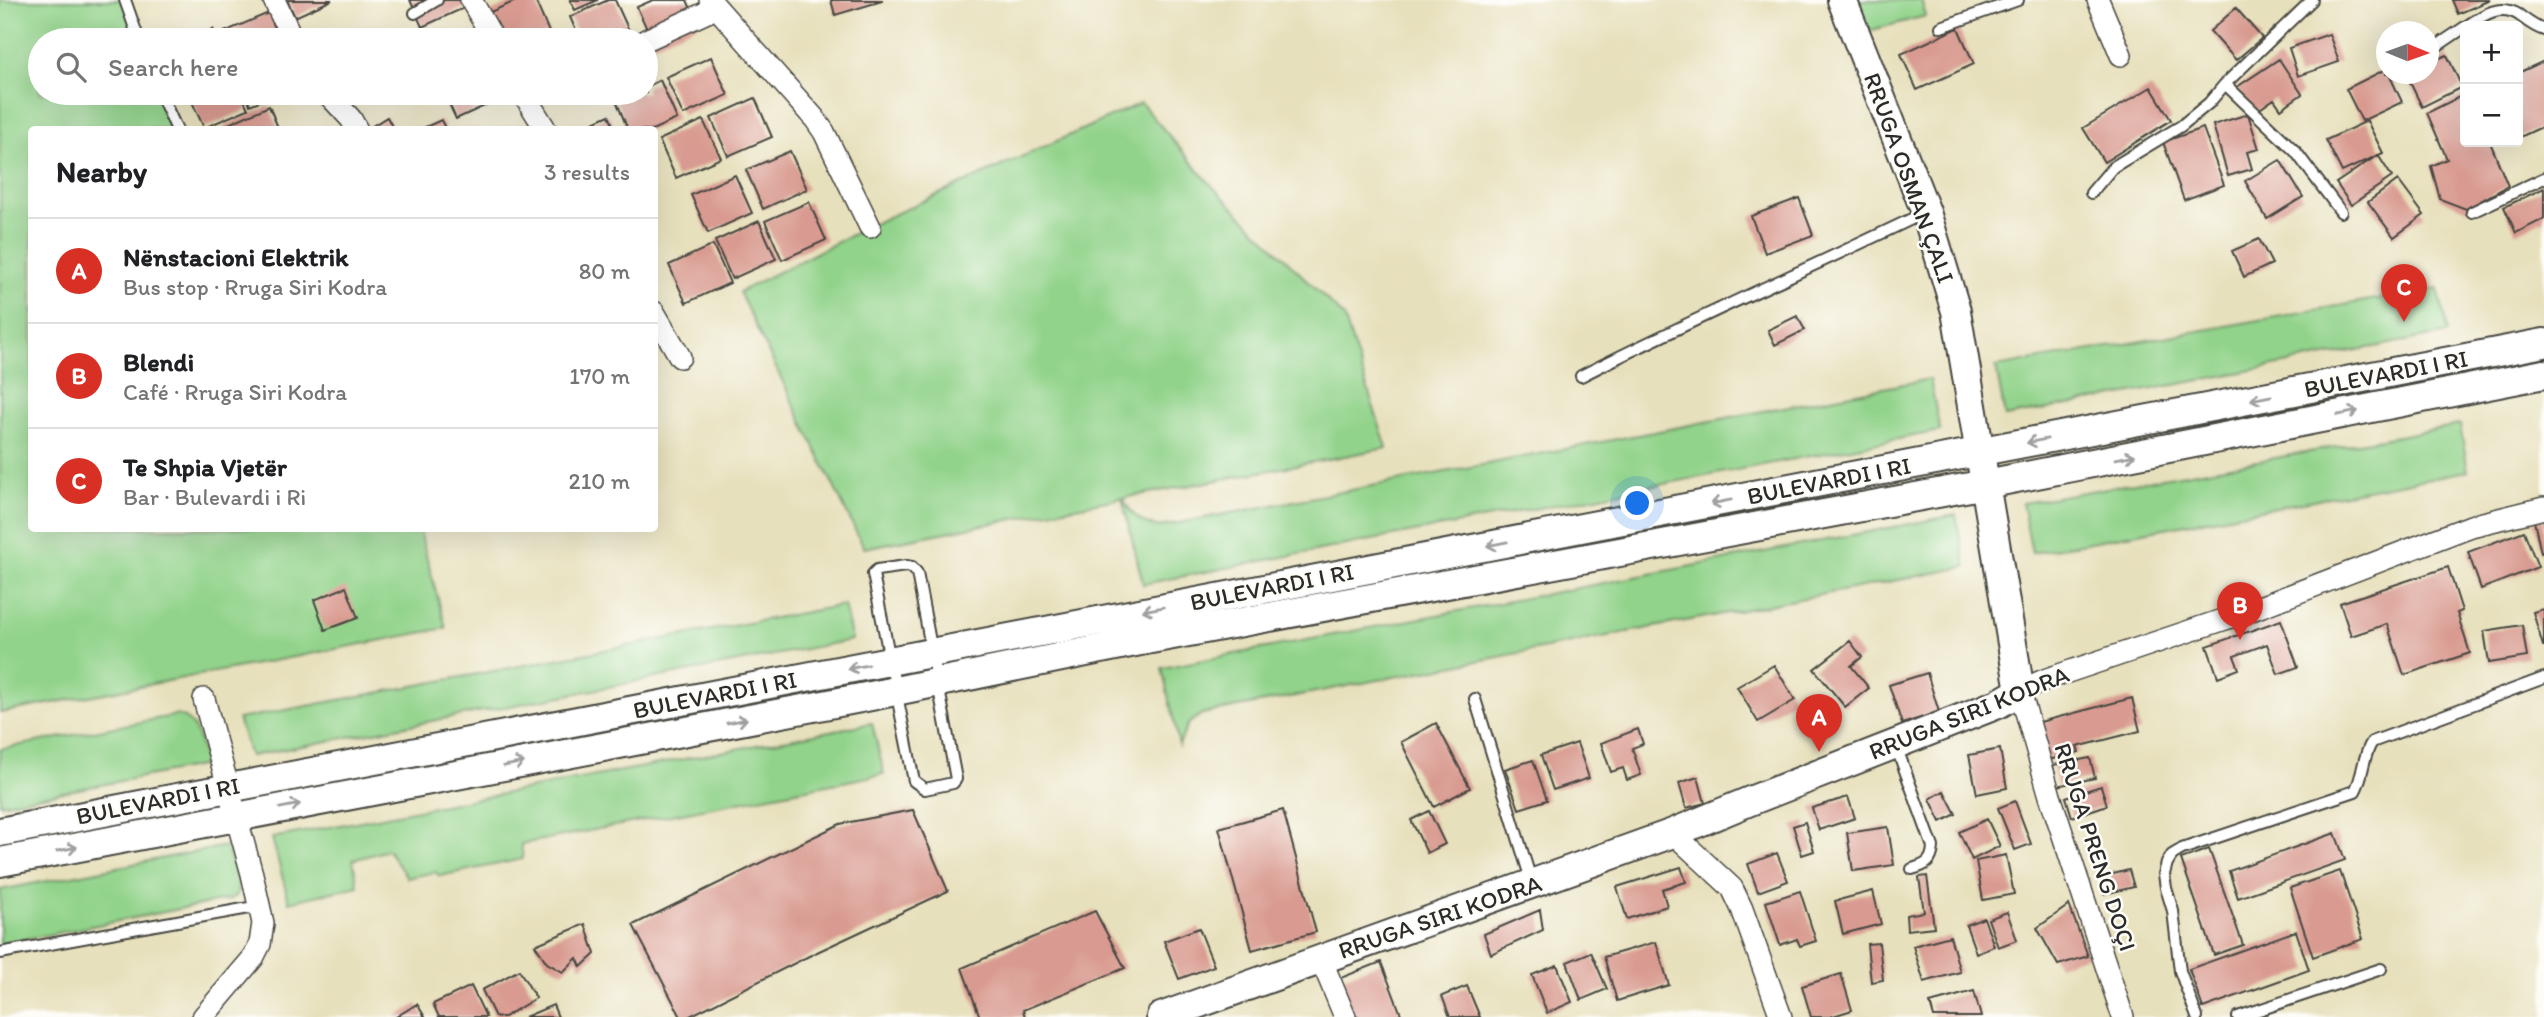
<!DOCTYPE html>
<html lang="en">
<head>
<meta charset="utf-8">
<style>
  :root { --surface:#fff; --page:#f2f2f2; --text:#202124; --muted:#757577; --line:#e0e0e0; --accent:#d93025 }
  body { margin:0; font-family:Itim,sans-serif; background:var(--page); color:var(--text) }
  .controls { position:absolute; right:21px; top:21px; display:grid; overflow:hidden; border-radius:7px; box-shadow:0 7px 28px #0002 }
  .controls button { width:63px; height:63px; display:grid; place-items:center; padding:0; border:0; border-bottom:2px solid var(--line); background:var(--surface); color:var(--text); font:35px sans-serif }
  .compass { position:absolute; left:2376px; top:21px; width:63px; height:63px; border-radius:50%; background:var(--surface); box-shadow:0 7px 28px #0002; rotate:91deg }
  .you { position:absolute; left:1638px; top:504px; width:24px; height:24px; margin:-18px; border:5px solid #fff; border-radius:50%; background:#1a73e8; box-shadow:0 0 0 10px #1a73e833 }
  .badge { display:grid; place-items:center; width:46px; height:46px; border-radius:50%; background:var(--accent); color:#fff; font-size:23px; font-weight:700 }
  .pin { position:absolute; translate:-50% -58px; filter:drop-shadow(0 2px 4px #0008) }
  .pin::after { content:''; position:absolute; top:37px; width:24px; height:21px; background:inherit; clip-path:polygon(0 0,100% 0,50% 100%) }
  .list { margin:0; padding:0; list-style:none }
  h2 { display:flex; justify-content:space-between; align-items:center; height:91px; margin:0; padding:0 28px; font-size:30px }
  h2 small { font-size:23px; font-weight:400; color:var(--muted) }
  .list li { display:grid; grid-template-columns:46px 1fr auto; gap:21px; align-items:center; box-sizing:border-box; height:105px; padding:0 28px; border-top:2px solid var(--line) }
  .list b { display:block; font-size:26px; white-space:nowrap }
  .list p { margin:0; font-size:23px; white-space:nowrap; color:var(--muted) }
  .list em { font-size:23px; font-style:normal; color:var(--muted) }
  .icon { flex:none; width:38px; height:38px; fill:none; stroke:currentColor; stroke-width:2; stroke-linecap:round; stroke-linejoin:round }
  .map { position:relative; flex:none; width:2544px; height:1017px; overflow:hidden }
  .search { position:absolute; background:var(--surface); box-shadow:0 7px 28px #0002; left:28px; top:28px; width:630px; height:77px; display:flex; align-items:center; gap:18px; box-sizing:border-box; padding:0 24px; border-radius:38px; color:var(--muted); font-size:26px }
  .panel { position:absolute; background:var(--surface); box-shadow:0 7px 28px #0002; left:28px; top:126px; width:630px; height:406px; border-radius:7px }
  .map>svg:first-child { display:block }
  .green { fill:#91d38a; stroke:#5e7f5a; stroke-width:2 }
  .building { fill:#d99b91 }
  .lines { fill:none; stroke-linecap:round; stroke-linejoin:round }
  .lane-casing { stroke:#474641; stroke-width:14 }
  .street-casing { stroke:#474641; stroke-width:24 }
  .secondary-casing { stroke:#474641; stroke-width:32 }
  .lane { stroke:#fff; stroke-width:10 }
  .street { stroke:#fff; stroke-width:21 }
  .secondary { stroke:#fff; stroke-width:28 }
  .oneway { stroke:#a0a0a0 }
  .labels { text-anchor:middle; stroke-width:5; stroke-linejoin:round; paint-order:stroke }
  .street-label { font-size:24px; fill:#2b2b2b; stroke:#fdfcf7 }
</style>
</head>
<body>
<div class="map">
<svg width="2544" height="1017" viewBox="0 0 2544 1017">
  <rect width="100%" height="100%" fill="#fdfcf7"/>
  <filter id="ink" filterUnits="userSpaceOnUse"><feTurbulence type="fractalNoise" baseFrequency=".0143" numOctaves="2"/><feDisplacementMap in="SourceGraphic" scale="14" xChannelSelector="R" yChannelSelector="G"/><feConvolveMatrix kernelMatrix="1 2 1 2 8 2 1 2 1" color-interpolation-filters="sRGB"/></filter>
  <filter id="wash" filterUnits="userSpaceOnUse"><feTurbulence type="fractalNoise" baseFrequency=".00686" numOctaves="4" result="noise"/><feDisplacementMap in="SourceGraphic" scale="28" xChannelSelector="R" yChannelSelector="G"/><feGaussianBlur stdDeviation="1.57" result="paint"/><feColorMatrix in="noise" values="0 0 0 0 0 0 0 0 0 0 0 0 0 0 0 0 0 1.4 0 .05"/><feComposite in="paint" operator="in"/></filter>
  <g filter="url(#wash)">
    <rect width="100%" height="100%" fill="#e7e0bc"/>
    <path class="green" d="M0 0H125L139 40H40V93H160L177 129 32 130V528L425 529 420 533 446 628 0 713Z
      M1847 0H1921L1926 16 1860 33Z
      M1141 103 1213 187 1344 317 1387 448 1123 498C1130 513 1141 524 1158 527L1930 379 1940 431 1143 584 1122 498 864 548 739 292 875 223Z
      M2438 288 2448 333 2005 417 1996 367Z
      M2460 425 2468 471 2032 553 2022 503Z
      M1956 515 1966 567 1202 714 1188 724 1179 745 1162 668Z
      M844 605 852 640 250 756 238 719Z
      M177 715C199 720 200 746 205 765L0 804V749Z
      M872 723 884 774 521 844 523 859 440 876 435 872 407 878 388 850 353 860 358 886 289 902 272 838Z
      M226 846 238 885 237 894 231 899 0 944V890Z"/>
    <g id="blocks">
      <path class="building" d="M287 0H332L295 17Z
        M410 0H463L466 7 422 27Z
        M518 0H535L549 32 530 40H500L488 13Z
        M570 0H598L575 10Z
        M608 0H615L631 35 620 40H580L570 17Z
        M653 0H687L698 25 654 45 637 7Z
        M831 0H882V1L835 15Z
        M2452 0H2490L2458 14Z
        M2236 8 2262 38 2236 60 2210 31Z
        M271 12 286 40H227L224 32Z
        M1958 28 1974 64 1917 90 1901 54Z
        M213 29 218 40H189Z
        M2329 34 2339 62 2298 76 2289 48Z
        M2447 55 2462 87 2422 107 2406 74H2428V63Z
        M711 57 728 95 683 115 666 77Z
        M2279 59 2302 94 2281 109 2274 99 2254 113 2237 87Z
        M2544 61V126L2518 138V73Z
        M2386 69V74H2389L2402 102 2362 121 2346 89Z
        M660 80 677 119 652 130H628L616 100 633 93H646V87Z
        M2151 87 2171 120 2104 162 2083 128Z
        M188 93H241L248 109 204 128Z
        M246 93H279L250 105Z
        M444 93H497L500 99 456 119Z
        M2465 94V142H2490L2508 186 2466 209 2440 199 2431 166 2447 159 2427 113Z
        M755 98 772 137 728 156 711 118Z
        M269 106 279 130H226L224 126Z
        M2248 114 2259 149 2247 152 2252 169 2228 176 2213 125Z
        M609 115 615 130H576Z
        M387 117 394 130H366Z
        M441 120 446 130H419Z
        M703 120 721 158 676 178 659 140Z
        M2367 121 2383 153 2342 172 2326 140Z
        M2203 128 2224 185 2184 200 2163 142Z
        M790 151 807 189 763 209 746 170Z
        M2378 155 2392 177 2351 205 2336 183Z
        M2280 160 2303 197 2267 219 2245 181Z
        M735 175 752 213 708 233 691 195Z
        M2398 180 2424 215 2394 237 2368 202Z
        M2544 188V219L2516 233 2504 207Z
        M1799 198 1813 235 1765 253 1751 216Z
        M809 202 826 240 782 260 765 221Z
        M759 221 776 259 732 279 715 241Z
        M2259 239 2272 264 2244 277 2232 251Z
        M713 245 730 283 686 303 669 265Z
        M1797 316 1805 330 1775 345 1768 330Z
        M2544 518V552L2541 553 2534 521Z
        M2524 531 2538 567 2481 589 2468 552Z
        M2448 567 2462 611 2457 613 2470 653 2404 675 2387 624 2351 636 2340 603Z
        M346 587 358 618 325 630 314 600Z
        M2544 609V646H2543L2533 612Z
        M2281 620 2298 667 2278 674 2267 644 2234 656 2239 669 2218 677 2207 646Z
        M2522 625 2527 657 2489 663 2484 631Z
        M1850 641 1862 657 1851 666 1869 688 1845 707 1814 669Z
        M1774 665 1795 700 1758 722 1737 687Z
        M1927 673 1939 712 1902 724 1889 685Z
        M2132 698 2140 731 2077 747 2079 752 2045 761 2036 723Z
        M1436 723 1470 788 1434 807 1401 742Z
        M1638 729 1643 744 1632 748 1641 775 1627 780 1623 768 1611 772 1601 743Z
        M1577 743 1589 778 1553 790 1541 755Z
        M2000 749 2007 788 1977 794 1969 755Z
        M2090 758 2095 778 2057 786 2053 765Z
        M1533 760 1547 800 1519 809 1505 769Z
        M1698 777 1705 803 1686 808 1679 783Z
        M2101 786 2107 805 2072 817 2066 797Z
        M1944 791 1956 814 1941 822 1930 799Z
        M1848 797 1855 818 1819 830 1812 808Z
        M2015 801 2031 844 2015 850 1998 808Z
        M913 810 948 891 815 953 688 1017H681L633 925 840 824Z
        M1283 810 1316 932 1252 950 1219 828Z
        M1429 811 1445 844 1427 853 1411 820Z
        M1987 819 2000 846 1972 860 1959 832Z
        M1805 822 1814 851 1802 855 1793 826Z
        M1888 827 1894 865 1853 871 1847 833Z
        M2335 833 2345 860 2238 898 2229 871Z
        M2209 849 2243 945 2214 955 2181 859Z
        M1777 853 1788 881 1758 892 1748 864Z
        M2006 855 2014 894 1983 900 1976 861Z
        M1681 867 1686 882 1662 889 1667 906 1627 919 1617 887Z
        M2129 870 2134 887 2104 894 2101 877Z
        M2340 871 2363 939 2313 957 2290 888Z
        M1927 876 1934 927 1907 930 1906 915 1924 912 1919 877Z
        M1800 891 1816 941 1800 946 1797 939 1780 945 1766 902Z
        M1873 891 1881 924 1843 934 1835 901Z
        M2069 905 2088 956 2058 965 2037 928Z
        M1540 910 1543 930 1491 954 1484 934Z
        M1095 911 1125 968 1023 1010 1025 1017H980L962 968Z
        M2007 912 2017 940 1998 947 1988 919Z
        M1984 918 1994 946 1976 953 1966 925Z
        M585 924 595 954 581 967 577 958 563 972 547 963 535 945Z
        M1199 928 1214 966 1179 979 1164 941Z
        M2296 931 2309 970 2203 1008 2189 969Z
        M1950 936 1960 972 1924 982 1913 946Z
        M1656 942 1669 985 1617 1001 1604 957Z
        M1879 943 1883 980 1871 982 1867 944Z
        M1591 952 1607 989 1581 1000 1567 962Z
        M1381 962 1402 1017H1352L1338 979Z
        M1557 965 1572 1002 1547 1013 1532 975Z
        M519 970 536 998 504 1017H495L482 990Z
        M1841 974 1852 1010 1830 1017H1811L1802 986Z
        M471 986 486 1017H439L433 1004Z
        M1467 986 1480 1017H1450L1442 996Z
        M1974 991 1981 1017H1934L1930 1003Z
        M417 1004 425 1017H396Z
        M553 1005 558 1017H525Z"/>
    </g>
  </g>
  <g filter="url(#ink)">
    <use href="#blocks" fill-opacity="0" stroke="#474641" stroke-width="2"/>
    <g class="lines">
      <defs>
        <path id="lane" d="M125 0 139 40
          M415 13 437 0
          M2467 26C2483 15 2500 3 2519 15 2527 21 2534 27 2544 30
          M1941 27 2018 0
          M2428 52 2465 27
          M2225 84 2296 152 2341 212
          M160 93 177 130
          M2091 193 2113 167 2181 126 2209 103 2225 84 2312 0
          M2472 212 2544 178
          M1581 376C1694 318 1811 268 1926 212
          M906 566 912 567 917 573 956 779 953 783 925 789 914 781 873 574 877 570Z
          M1475 699 1532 883
          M1896 746 1933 847C1932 861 1927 865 1912 869
          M0 953 260 906
          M2197 1017 2180 971 2173 911 2166 888 2164 874 2167 863 2172 855 2182 849 2355 791C2364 775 2362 757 2372 742L2544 678
          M2238 1017 2381 969"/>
        <path id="street" d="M274 0 293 40
          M471 0 494 40
          M710 0 815 119 824 132 870 227
          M2098 0 2121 55
          M646 40 716 8
          M327 93 351 119 357 130
          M523 93 546 130
          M654 312 680 357
          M1673 833 1732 888 1742 909 1781 1017
          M1321 959 1345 1017
          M203 1017 253 958 260 944 263 923 252 874 204 699
          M2123 1017 2050 796 2020 691 2044 680 2249 611 2471 526 2544 508"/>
        <path id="secondary" d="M0 832 2544 343
          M0 862 871 696 1140 641 1986 484 2544 374
          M1161 1017 1673 833 1750 801 1998 704 2020 691 1956 311 1926 212 1842 0"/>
      </defs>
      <use href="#lane" class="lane-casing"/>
      <use href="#street" class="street-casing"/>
      <use href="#secondary" class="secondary-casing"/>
      <use href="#lane" class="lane"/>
      <use href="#street" class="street"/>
      <use href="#secondary" class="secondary"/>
    </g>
    <defs><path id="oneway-shaft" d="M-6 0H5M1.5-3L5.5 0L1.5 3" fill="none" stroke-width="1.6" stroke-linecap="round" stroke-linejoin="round" transform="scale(1.75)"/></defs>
    <g class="oneway">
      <use href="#oneway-shaft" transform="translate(2261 398) rotate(169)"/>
      <use href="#oneway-shaft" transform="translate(2348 413) rotate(-11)"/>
      <use href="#oneway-shaft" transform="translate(2037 441) rotate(169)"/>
      <use href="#oneway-shaft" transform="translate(2125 457) rotate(-11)"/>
      <use href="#oneway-shaft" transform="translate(1721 502) rotate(169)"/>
      <use href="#oneway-shaft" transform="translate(1497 544) rotate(169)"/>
      <use href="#oneway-shaft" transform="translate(1153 609) rotate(170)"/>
      <use href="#oneway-shaft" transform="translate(858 667) rotate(169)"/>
      <use href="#oneway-shaft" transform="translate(737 721) rotate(-11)"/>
      <use href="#oneway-shaft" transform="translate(514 764) rotate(-11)"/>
      <use href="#oneway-shaft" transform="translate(290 806) rotate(-11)"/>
      <use href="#oneway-shaft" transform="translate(67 849) rotate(-11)"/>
    </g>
  </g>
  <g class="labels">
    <g class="street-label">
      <text transform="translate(1909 178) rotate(70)" y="8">RRUGA OSMAN ÇALI</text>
      <text transform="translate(2386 374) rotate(-11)" y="8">BULEVARDI I RI</text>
      <text transform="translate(1829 481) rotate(-11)" y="8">BULEVARDI I RI</text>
      <text transform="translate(1272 587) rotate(-11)" y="8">BULEVARDI I RI</text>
      <text transform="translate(715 695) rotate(-11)" y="8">BULEVARDI I RI</text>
      <text transform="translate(1969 713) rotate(-22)" y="8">RRUGA SIRI KODRA</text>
      <text transform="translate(158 801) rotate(-11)" y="8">BULEVARDI I RI</text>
      <text transform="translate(2095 847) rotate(72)" y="8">RRUGA PRENG DOÇI</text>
      <text transform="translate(1440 917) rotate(-19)" y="8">RRUGA SIRI KODRA</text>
    </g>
  </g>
</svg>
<div class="controls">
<button>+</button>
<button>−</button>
</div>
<svg class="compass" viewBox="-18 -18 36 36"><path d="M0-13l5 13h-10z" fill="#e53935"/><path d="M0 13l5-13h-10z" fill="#757577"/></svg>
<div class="you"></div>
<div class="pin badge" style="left:1819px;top:752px">A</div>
<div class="pin badge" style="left:2240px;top:640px">B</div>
<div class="pin badge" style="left:2404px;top:322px">C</div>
<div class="search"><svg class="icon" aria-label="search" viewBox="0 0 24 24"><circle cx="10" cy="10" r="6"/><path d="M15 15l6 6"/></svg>Search here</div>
<section class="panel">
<h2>Nearby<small>3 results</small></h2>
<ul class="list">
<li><span class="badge">A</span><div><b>Nënstacioni Elektrik</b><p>Bus stop · Rruga Siri Kodra</p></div><em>80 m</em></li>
<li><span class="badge">B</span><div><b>Blendi</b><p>Café · Rruga Siri Kodra</p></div><em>170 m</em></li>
<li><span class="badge">C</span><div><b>Te Shpia Vjetër</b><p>Bar · Bulevardi i Ri</p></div><em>210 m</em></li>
</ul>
</section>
</div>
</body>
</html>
